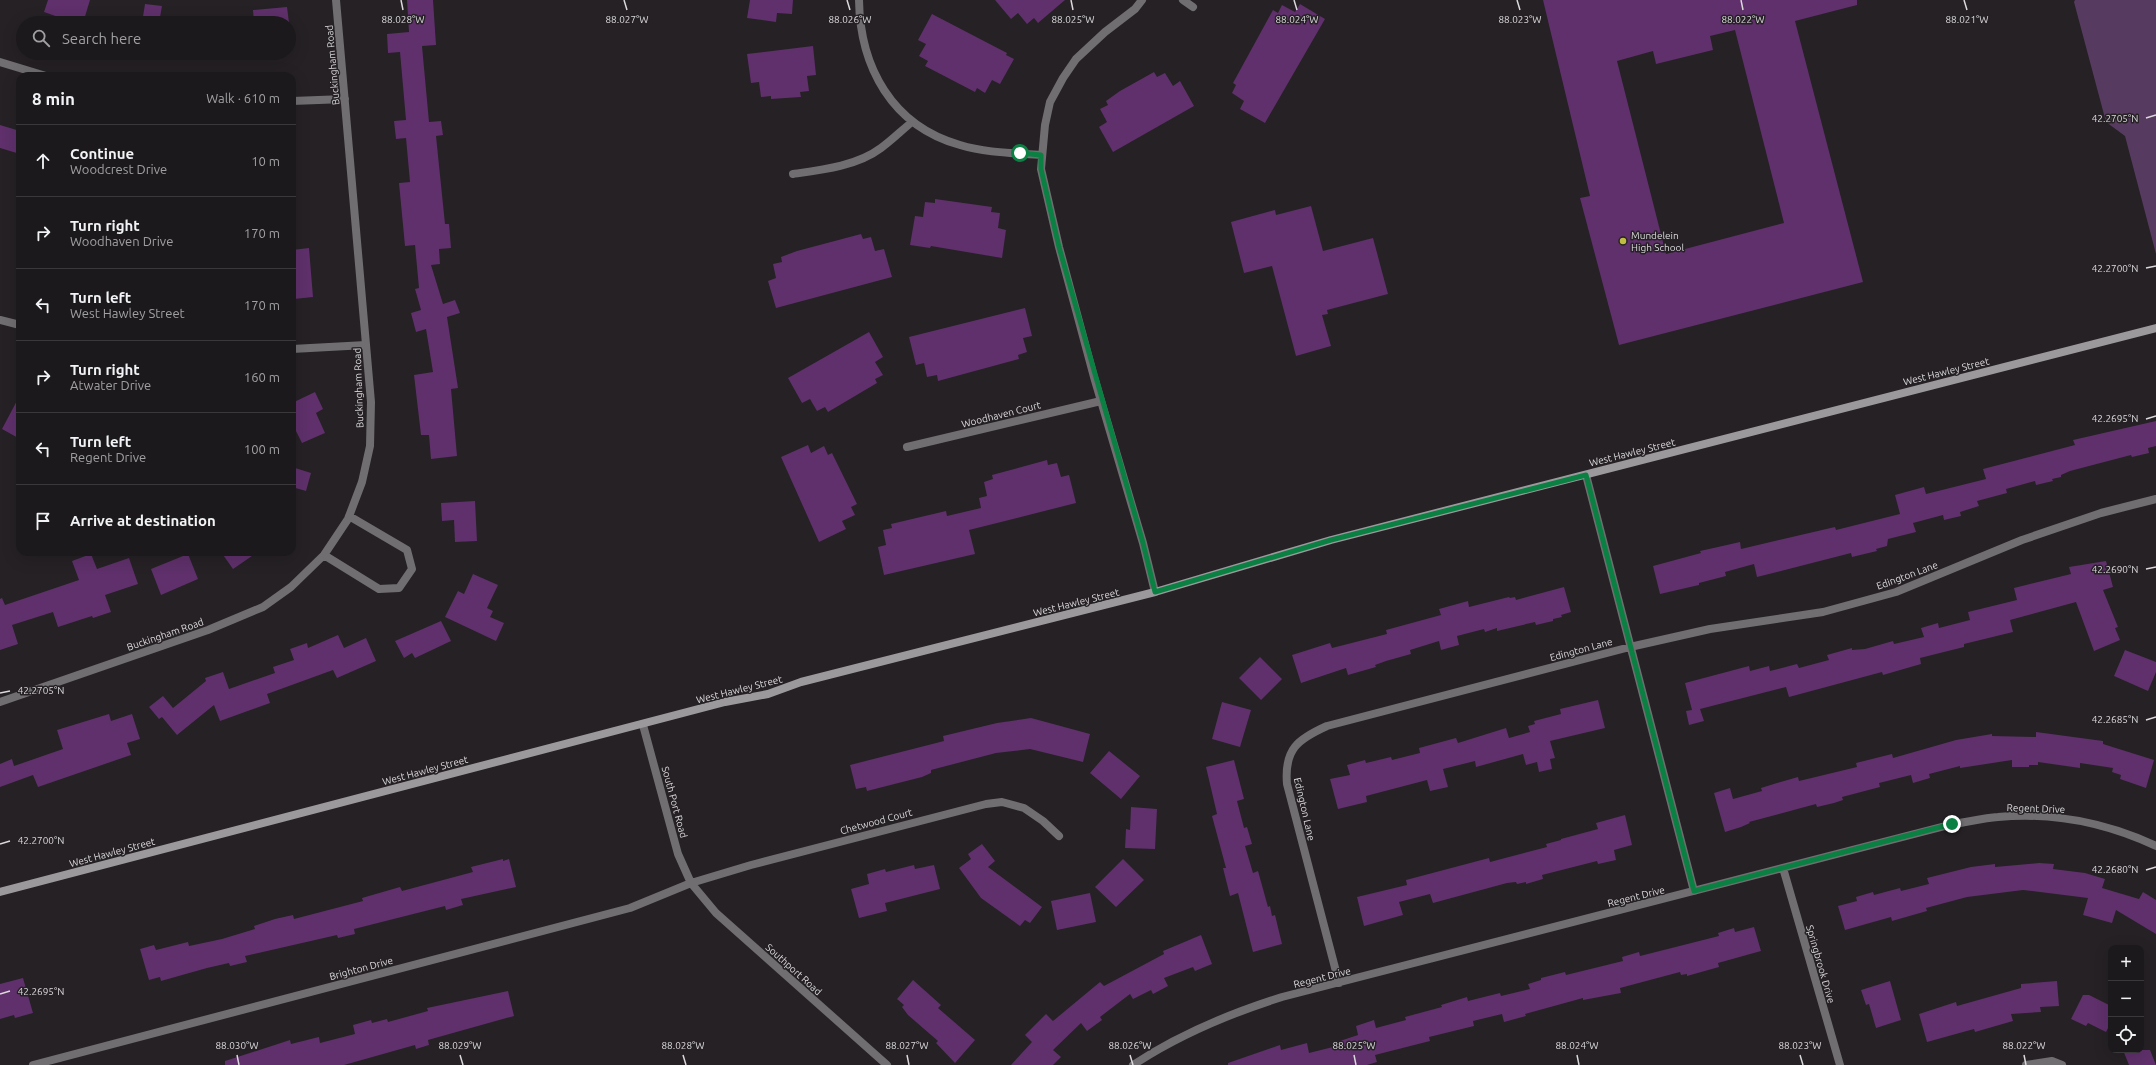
<!DOCTYPE html>
<html lang="en">
<head>
<meta charset="utf-8">
<style>
  :root { --surface:#1c191c; --page:#292629; --text:#f1f3f6; --muted:#a0a0a3; --line:#3a383b }
  body { margin:0; font-family:Ubuntu,sans-serif; background:var(--page); color:var(--text) }
  .controls { position:absolute; right:12px; bottom:12px; display:grid; overflow:hidden; border-radius:8px; box-shadow:0 4px 16px #0002 }
  .controls button { width:36px; height:36px; display:grid; place-items:center; padding:0; border:0; border-bottom:1px solid var(--line); background:var(--surface); color:var(--text); font:20px sans-serif }
  .stop { position:absolute; width:12px; height:12px; margin:-9px; border:3px solid #0b8043; border-radius:50%; background:#fff }
  .stop.end { background:#0b8043; border-color:#fff; box-shadow:0 1px 4px #0008 }
  .list { margin:0; padding:0; list-style:none }
  h2 { display:flex; justify-content:space-between; align-items:center; height:52px; margin:0; padding:0 16px; font-size:17px }
  h2 small { font-size:13px; font-weight:400; color:var(--muted) }
  .list li { display:grid; grid-template-columns:26px 1fr auto; gap:12px; align-items:center; box-sizing:border-box; height:72px; padding:0 16px; border-top:1px solid var(--line) }
  .list b { display:block; font-size:15px; white-space:nowrap }
  .list p { margin:0; font-size:13px; white-space:nowrap; color:var(--muted) }
  .list em { font-size:13px; font-style:normal; color:var(--muted) }
  .icon { flex:none; width:22px; height:22px; fill:none; stroke:currentColor; stroke-width:2; stroke-linecap:round; stroke-linejoin:round }
  .map { position:relative; flex:none; width:2156px; height:1065px; overflow:hidden }
  .search { position:absolute; background:var(--surface); box-shadow:0 4px 16px #0002; left:16px; top:16px; width:280px; height:44px; display:flex; align-items:center; gap:10px; box-sizing:border-box; padding:0 14px; border-radius:22px; color:var(--muted); font-size:15px }
  .panel { position:absolute; background:var(--surface); box-shadow:0 4px 16px #0002; left:16px; top:72px; width:280px; height:484px; border-radius:12px }
  .map>svg:first-child { display:block }
  .green { fill:#573a5f }
  .building { fill:#5f306b; fill-rule:evenodd }
  .lines { fill:none; stroke-linecap:round; stroke-linejoin:round }
  .street { stroke:#706e70; stroke-width:8 }
  .secondary { stroke:#9c999d; stroke-width:8 }
  .route { stroke:#0b8043; stroke-width:5 }
  .ticks { fill:none; stroke:#dbd9dc; stroke-width:1.5 }
  .poi-dot { fill:#bfbe42; stroke:#252125; stroke-width:1.5 }
  .labels { text-anchor:middle; stroke-width:3; stroke-linejoin:round; paint-order:stroke }
  .street-label { font-size:10px; fill:#dbd9dc; stroke:#252125 }
  .poi-label { font-size:10px; fill:#dbd9dc; stroke:#252125; text-anchor:start }
  .ticks-label { font-size:10px; text-anchor:middle; fill:#dbd9dc; stroke:#252125; stroke-width:3; stroke-linejoin:round; paint-order:stroke }
</style>
</head>
<body>
<div class="map">
<svg width="2156" height="1065" viewBox="0 0 2156 1065">
  <rect width="100%" height="100%" fill="#252125"/>
  <path class="green" d="M2075 0H2156V254L2125 136 2106 122 2074 2Z"/>
  <path class="building" d="M48 0H90L83 23H63L64 19 44 12Z
    M407 0H433L436 45 422 46 429 122 441 121 443 135 436 136 445 224H449L451 248 439 249 440 264 431 265 443 304 455 300 460 313 447 317 458 388 451 389 457 456 431 459 429 435H421L414 375 433 372 426 329 416 332 411 313 421 310 415 289 419 288 415 245 405 246 399 183 410 182 406 138 396 139 394 121 406 120 400 52 388 53 387 34 409 32Z
    M750 0H793L792 14 777 13 776 22 747 18Z
    M995 0H1065L1038 23 1034 18 1027 24 1018 13 1011 19Z
    M1543 0H1857V5L1795 21 1863 282 1619 345 1580 198 1590 196ZM1735 30 1784 223 1666 254 1617 61 1653 51 1656 64 1713 50 1710 36Z
    M145 4 162 6 159 23H142Z
    M1300 4 1325 19 1265 123 1240 109 1244 101 1232 93 1236 85 1233 83 1273 10 1278 13 1282 5 1295 12Z
    M287 7 289 23H254L253 10Z
    M932 14 1007 53 1006 55 1014 59 1000 84 992 80 985 93 977 88 975 92 925 66 928 61 919 56 926 44 918 40Z
    M813 46 816 75 807 76 809 91 800 92 801 97 771 99V96L761 97 759 82 751 83 747 54Z
    M1154 72 1157 77 1165 73 1173 86 1180 81 1194 106 1113 152 1099 127 1107 122 1100 109 1108 105 1106 101 1120 91Z
    M0 125 20 131V154L0 148Z
    M935 199 992 207 991 212 1000 213 998 228 1006 230 1002 258 931 246 930 248 910 245 915 216 923 217 925 202 935 203Z
    M1311 206 1323 251 1373 238 1388 294 1327 310 1328 314 1322 315 1331 346 1296 356 1272 266 1244 273 1231 222 1275 210 1276 215Z
    M861 234 863 239 871 237 875 251 884 249 892 277 776 308 768 281 776 278 773 264 782 262 781 257 797 251Z
    M309 248 313 297 294 299 292 250Z
    M1025 308 1032 336 1023 338 1027 352 1018 355 1019 359 938 381 937 375 927 377 924 363 916 365 909 337Z
    M869 332 883 357 875 362 883 375 875 379 877 383 828 412 825 407 817 411 810 399 802 403 788 378Z
    M315 392 323 409 316 413 325 433 302 443 292 423V403Z
    M20 395V439L2 429Z
    M2156 421V446L2148 448 2149 453 2132 457 2131 455 2070 471 2061 475V477L2052 479 2053 481 2036 485 2035 481 2006 489 2007 493 1977 501 1979 506 1960 512 1961 516 1944 520 1943 515 1913 523 1916 532 1888 539 1887 546 1876 549 1877 551 1852 557 1851 553 1757 577 1754 564 1725 572 1726 576 1699 583V585L1660 594 1653 566 1701 553 1700 551 1718 547 1740 542 1741 549 1835 527 1836 530 1900 514 1895 495 1924 487 1926 494 1986 479 1983 469 2075 445 2073 440Z
    M808 445 811 453 824 446 828 455 832 453 857 504 851 507 855 515 842 521 846 529 819 542 781 457Z
    M1047 460 1048 465 1057 463 1061 477 1069 475 1076 503 969 530 975 554 884 575 878 547 886 545 883 530 892 528 891 524 946 511 947 516 981 508 979 498 987 496 984 482 993 479 992 475Z
    M292 467 311 473 306 491 292 487Z
    M475 501 477 541 455 542 454 520 442 521 441 503Z
    M221 552H258L233 569Z
    M91 554 97 569 129 558 138 584 105 595 111 612 93 618 92 616 58 627 53 612 12 625 18 644 0 650V599L2 598 5 605 79 580 72 561Z
    M188 554 198 579 161 595 151 569Z
    M2106 561 2113 587 2103 590 2118 627 2115 628 2120 640 2094 651 2076 602 2010 620 2013 632 1964 644V647L1920 658 1921 664 1883 675 1882 672 1789 697 1786 687 1700 709 1704 721 1689 725 1686 711 1692 710 1685 683 1749 666 1750 671 1769 666 1770 671 1797 664 1799 668 1829 660 1827 655 1852 648V650L1865 649 1893 641 1894 644 1924 637 1921 628 1938 623 1939 628 1970 620 1968 612 2017 600 2014 588 2071 574 2069 567Z
    M473 574 498 585 487 608 493 611 490 617 504 623 496 641 445 617 458 591 464 594Z
    M1564 587 1571 612 1561 615 1562 617 1553 619V621L1536 625 1535 622 1497 631V628L1485 632 1484 629 1457 636 1459 645 1441 650 1439 641 1410 650 1411 654 1386 661 1375 665 1376 667 1348 675 1346 668 1301 683 1292 655 1330 643 1332 648 1387 634 1386 630 1441 615 1439 609 1468 601 1469 607 1509 597 1510 598 1515 597 1516 600Z
    M441 621 451 641 415 658 412 653 404 658 395 641Z
    M338 635 344 648 366 638 376 661 337 678 333 670 267 694 270 703 220 721 214 705 177 735 162 717 159 719 149 707 163 696 173 708 206 681 205 678 223 672 229 689 275 673 273 667 294 660 290 649 307 643 308 648Z
    M2125 650 2156 662V672L2148 691 2114 676Z
    M1260 657 1282 679 1261 700 1239 678Z
    M1598 700 1605 728 1550 741 1555 758 1550 759 1552 769 1539 772 1537 762 1526 765 1523 754 1476 767 1475 761 1443 769 1448 787 1430 791 1427 780 1366 796 1367 802 1338 809 1330 779 1350 775 1347 765 1365 760 1366 763 1391 757 1392 760 1420 753 1419 748 1456 738 1458 743 1506 728 1509 738 1530 732 1528 726 1535 724 1534 721 1561 714 1560 709Z
    M1222 702 1251 710 1240 747 1212 739Z
    M109 714 111 721 132 714 140 739 127 743 131 755 38 787 33 775 0 787V764L12 759 14 766 63 749 57 730Z
    M1031 718 1090 734 1083 762 1030 749 996 753 950 765 931 770V773L922 777 867 791 866 787 856 789 850 765 944 741 943 736 997 723Z
    M2036 732 2103 741V744L2154 760 2146 788 2120 779 2121 775 2112 772 2113 768 2080 763V768L2038 762V765H2029V767H2012V760L1960 768V766L1929 774 1930 778 1913 783 1911 775 1879 783 1880 787 1842 797 1843 800 1834 803 1817 807 1816 804 1749 822 1750 823 1741 827 1725 832 1714 793 1730 788 1733 799 1762 791 1761 788 1777 783 1798 777 1799 781 1857 767 1856 763 1892 754 1893 758 1956 740 1992 734V736L2036 737Z
    M1109 751 1140 776 1121 799 1090 773Z
    M1234 760 1244 799 1237 801 1244 828 1247 827 1252 844 1245 846 1253 873 1258 871 1268 907 1270 906 1272 916 1275 915 1282 944 1253 952 1238 893 1230 896 1223 868H1226L1212 816 1217 814 1206 767Z
    M1131 807 1157 809 1155 849 1125 848 1126 829 1130 830Z
    M1625 815 1632 845 1614 850 1616 860 1598 864 1597 861 1542 875 1543 879 1526 884V882L1517 884 1516 882 1507 883 1433 903 1430 894 1399 902 1403 915 1364 926 1357 897 1407 885 1406 880 1489 858 1490 862 1547 847 1546 844 1561 840V839L1598 829 1596 823Z
    M982 844 995 861 988 867 1042 907 1030 923 1025 920 1020 926 981 898 959 868 971 859 968 854Z
    M503 859V861L509 859 516 887 461 899 463 905 446 910 445 906 354 929 355 934 338 938 337 935 245 956 247 962 230 966 229 963 207 968 161 981 160 977 149 980 140 949 154 945 156 950 188 942 189 946 222 939 255 929 254 926 275 919 293 915 294 919 363 901 362 898 400 887 402 891 473 872 471 867Z
    M1123 859 1144 880 1116 907 1095 887Z
    M2039 863 2054 864 2053 869 2085 873 2105 879 2102 888 2139 899 2143 892 2156 900V934L2116 910 2112 923 2083 915 2088 898 2023 890 1967 897 1926 908 1927 911 1892 921 1891 917 1845 930 1838 906 1857 901 1856 897 1873 892 1874 895 1900 888 1901 891 1929 884 1927 878 1971 867 1995 864V867Z
    M914 865 915 869 934 865 940 889 885 903 887 911 859 918 851 889 869 884 867 874 885 869 886 872Z
    M1090 893 1096 922 1057 930 1051 901Z
    M1754 927 1761 951 1718 963 1719 967 1687 976V974L1681 975 1680 972 1620 988 1621 993 1583 1000V998L1525 1014 1526 1016 1504 1022 1502 1014 1473 1021 1474 1026 1429 1037 1430 1041 1375 1055 1377 1062 1367 1065H1228V1063L1280 1045 1281 1050 1307 1043 1309 1053 1341 1045 1340 1041 1358 1035 1356 1026 1374 1020 1376 1028 1406 1020 1405 1017 1442 1007 1441 1005 1467 997 1468 1001 1500 993 1501 996 1530 989 1528 984 1541 980V978L1565 972 1566 975 1623 961 1622 957 1639 952 1640 956 1719 936 1718 933 1734 928 1735 932Z
    M1201 935 1212 964 1195 971 1193 967 1164 978 1168 986 1153 994 1151 990 1133 999 1130 994 1100 1017 1102 1020 1087 1031 1081 1023 1053 1050 1061 1057 1053 1065H1011L1032 1042 1025 1035 1046 1014 1053 1021 1100 982 1104 986 1164 954 1163 951Z
    M23 978 33 1013 15 1018 14 1015 0 1019V984Z
    M913 980 941 1005 938 1008 975 1040 955 1063 936 1043 938 1041 908 1015 902 1007 904 1005 897 999Z
    M1890 981 1901 1020 1876 1028 1869 1004 1866 1005 1861 990Z
    M2057 981 2059 1006 2040 1007 2041 1012 2011 1014 2013 1021 1975 1032 1974 1029 1927 1042 1919 1014 1956 1002 1957 1006 2021 988V984Z
    M508 991 514 1016 428 1040 429 1045 416 1049 415 1045 344 1065H225V1061L290 1040 291 1044 319 1037 320 1043 355 1034 353 1025 371 1020 372 1023 387 1019 388 1022 428 1011 427 1008Z
    M2083 995H2089L2111 1006V1022L2106 1032 2088 1023 2086 1026 2071 1019Z
    M2123 1050H2150L2156 1065H2129Z"/>
  <g class="lines">
    <path class="street" d="M859 0C860 67 892 126 960 145 986 153 1015 153 1041 155
      M1142 0 1135 9 1105 32 1076 59 1063 78 1050 102 1045 125 1041 169 1059 247 1094 377 1143 543 1155 592
      M1183 0 1193 7
      M0 62 46 76
      M292 101 345 99
      M793 174C822 170 857 166 881 148 892 140 902 130 912 122
      M0 320 20 325
      M292 349 366 345
      M907 447 1101 401
      M1586 475 1694 891
      M324 555 379 589 399 588 412 569 407 550 349 516
      M0 702 208 630 263 607 291 587 324 555 348 519 362 482 370 446 371 402 336 0
      M643 725 678 854 691 883 716 913 887 1065
      M1783 868 1840 1065
      M1339 983 1287 784C1284 749 1298 739 1327 726L1630 647 1710 629 1823 612 1896 592 2022 540 2101 513 2156 499
      M33 1065 630 908 691 883 751 865 986 804 1002 802 1024 808 1043 821 1059 836
      M1133 1065C1180 1034 1228 1014 1282 997L1953 824C1968 822 1983 818 1998 817 2052 812 2107 823 2156 846
      M2026 1065 2052 1061 2062 1065"/>
    <path class="secondary" d="M0 892 725 702 768 694 801 682 1155 592 1331 540 2156 328"/>
  </g>
  <g class="lines">
    <path class="route" d="M1020 153 1041 155V169L1059 247 1143 543 1155 592 1331 540 1586 475 1694 891 1952 824"/>
  </g>
  <path class="ticks" d="M401 0 403 10M624 0 627 10M847 0 850 10M1071 0 1073 10M1294 0 1297 10M1517 0 1520 10M1741 0 1743 10M1964 0 1967 10M2146 118 2156 115M2146 268 2156 266M2146 419 2156 416M2146 569 2156 567M0 693 10 691M2146 720 2156 717M0 844 10 841M2146 870 2156 867M0 994 10 991M237 1055 239 1065M460 1055 463 1065M683 1055 686 1065M907 1055 909 1065M1130 1055 1133 1065M1354 1055 1356 1065M1577 1055 1579 1065M1800 1055 1803 1065M2024 1055 2026 1065"/>
  <circle class="poi-dot" cx="1623" cy="241" r="4"/>
  <g class="labels">
    <g class="street-label">
      <text transform="translate(332 65) rotate(-95)" y="4">Buckingham Road</text>
      <text transform="translate(1946 371) rotate(-14)" y="4">West Hawley Street</text>
      <text transform="translate(358 388) rotate(-92)" y="4">Buckingham Road</text>
      <text transform="translate(1001 414) rotate(-14)" y="4">Woodhaven Court</text>
      <text transform="translate(1632 452) rotate(-14)" y="4">West Hawley Street</text>
      <text transform="translate(1907 575) rotate(-20)" y="4">Edington Lane</text>
      <text transform="translate(1076 602) rotate(-14)" y="4">West Hawley Street</text>
      <text transform="translate(165 634) rotate(-19)" y="4">Buckingham Road</text>
      <text transform="translate(1581 649) rotate(-15)" y="4">Edington Lane</text>
      <text transform="translate(739 689) rotate(-14)" y="4">West Hawley Street</text>
      <text transform="translate(425 770) rotate(-15)" y="4">West Hawley Street</text>
      <text transform="translate(675 802) rotate(75)" y="4">South Port Road</text>
      <text transform="translate(2036 808) rotate(2)" y="4">Regent Drive</text>
      <text transform="translate(1305 809) rotate(77)" y="4">Edington Lane</text>
      <text transform="translate(876 821) rotate(-15)" y="4">Chetwood Court</text>
      <text transform="translate(112 852) rotate(-15)" y="4">West Hawley Street</text>
      <text transform="translate(1636 896) rotate(-14)" y="4">Regent Drive</text>
      <text transform="translate(1821 964) rotate(74)" y="4">Springbrook Drive</text>
      <text transform="translate(361 968) rotate(-15)" y="4">Brighton Drive</text>
      <text transform="translate(794 969) rotate(42)" y="4">Southport Road</text>
      <text transform="translate(1322 977) rotate(-14)" y="4">Regent Drive</text>
    </g>
    <g class="poi-label">
      <text x="1631" y="239">Mundelein<tspan x="1631" dy="12">High School</tspan></text>
    </g>
  </g>
  <g class="ticks-label">
    <text x="850" y="23">88.026°W</text>
    <text x="1743" y="23">88.022°W</text>
    <text x="1967" y="23">88.021°W</text>
    <text x="403" y="23">88.028°W</text>
    <text x="627" y="23">88.027°W</text>
    <text x="1073" y="23">88.025°W</text>
    <text x="1297" y="23">88.024°W</text>
    <text x="1520" y="23">88.023°W</text>
    <text x="2115" y="122">42.2705°N</text>
    <text x="2115" y="272">42.2700°N</text>
    <text x="2115" y="422">42.2695°N</text>
    <text x="2115" y="573">42.2690°N</text>
    <text x="41" y="694">42.2705°N</text>
    <text x="2115" y="723">42.2685°N</text>
    <text x="41" y="844">42.2700°N</text>
    <text x="2115" y="873">42.2680°N</text>
    <text x="41" y="995">42.2695°N</text>
    <text x="237" y="1049">88.030°W</text>
    <text x="460" y="1049">88.029°W</text>
    <text x="683" y="1049">88.028°W</text>
    <text x="907" y="1049">88.027°W</text>
    <text x="1130" y="1049">88.026°W</text>
    <text x="1354" y="1049">88.025°W</text>
    <text x="1577" y="1049">88.024°W</text>
    <text x="1800" y="1049">88.023°W</text>
    <text x="2024" y="1049">88.022°W</text>
  </g>
</svg>
<div class="controls">
<button>+</button>
<button>−</button>
<button><svg class="icon" aria-label="locate" viewBox="0 0 24 24"><circle cx="12" cy="12" r="6"/><path d="M12 2v4M12 18v4M2 12h4M18 12h4"/></svg></button>
</div>
<div class="stop" style="left:1020px;top:153px"></div>
<div class="stop end" style="left:1952px;top:824px"></div>
<div class="search"><svg class="icon" aria-label="search" viewBox="0 0 24 24"><circle cx="10" cy="10" r="6"/><path d="M15 15l6 6"/></svg>Search here</div>
<section class="panel">
<h2>8 min<small>Walk · 610 m</small></h2>
<ul class="list">
<li><svg class="icon" aria-label="ahead" viewBox="0 0 24 24"><path d="M12 20V5M6 11l6-6 6 6"/></svg><div><b>Continue</b><p>Woodcrest Drive</p></div><em>10 m</em></li>
<li><svg class="icon" aria-label="right" viewBox="0 0 24 24"><path d="M7 20v-9h11M14 6l5 5-5 5"/></svg><div><b>Turn right</b><p>Woodhaven Drive</p></div><em>170 m</em></li>
<li><svg class="icon" aria-label="left" viewBox="0 0 24 24"><path d="M17 20v-9H6M10 6l-5 5 5 5"/></svg><div><b>Turn left</b><p>West Hawley Street</p></div><em>170 m</em></li>
<li><svg class="icon" aria-label="right" viewBox="0 0 24 24"><path d="M7 20v-9h11M14 6l5 5-5 5"/></svg><div><b>Turn right</b><p>Atwater Drive</p></div><em>160 m</em></li>
<li><svg class="icon" aria-label="left" viewBox="0 0 24 24"><path d="M17 20v-9H6M10 6l-5 5 5 5"/></svg><div><b>Turn left</b><p>Regent Drive</p></div><em>100 m</em></li>
<li><svg class="icon" aria-label="arrive" viewBox="0 0 24 24"><path d="M6 21V4h12l-3 4 3 4H6"/></svg><div><b>Arrive at destination</b></div></li>
</ul>
</section>
</div>
</body>
</html>
